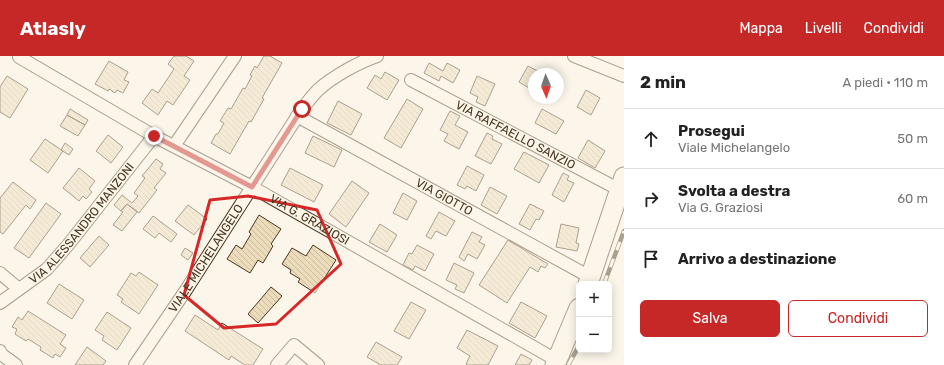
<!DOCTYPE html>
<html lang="it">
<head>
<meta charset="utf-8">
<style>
  :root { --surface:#fff; --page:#f2f2f2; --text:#222; --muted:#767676; --line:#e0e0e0; --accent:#c62828 }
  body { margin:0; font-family:Rubik,sans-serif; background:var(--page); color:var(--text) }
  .controls { position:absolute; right:12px; bottom:12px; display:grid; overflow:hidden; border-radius:6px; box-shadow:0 2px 10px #0003 }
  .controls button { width:36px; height:36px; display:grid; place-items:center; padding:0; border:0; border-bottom:1px solid var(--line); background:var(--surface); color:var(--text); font:20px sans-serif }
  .compass { position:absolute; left:528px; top:12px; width:36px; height:36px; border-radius:50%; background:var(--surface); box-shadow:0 2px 10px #0003; rotate:178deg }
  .stop { position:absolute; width:12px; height:12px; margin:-9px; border:3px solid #c62828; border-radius:50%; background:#fff }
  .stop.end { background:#c62828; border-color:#fff; box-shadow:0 1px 4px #0008 }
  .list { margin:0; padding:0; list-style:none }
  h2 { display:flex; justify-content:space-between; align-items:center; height:52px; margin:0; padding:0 16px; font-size:17px }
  h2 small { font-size:13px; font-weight:400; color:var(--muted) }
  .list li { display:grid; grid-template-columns:26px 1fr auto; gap:12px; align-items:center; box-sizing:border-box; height:60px; padding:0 16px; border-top:1px solid var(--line) }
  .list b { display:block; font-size:15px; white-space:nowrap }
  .list p { margin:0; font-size:13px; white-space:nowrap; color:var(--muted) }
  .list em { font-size:13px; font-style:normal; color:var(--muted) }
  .actions { display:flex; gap:8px; padding:12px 16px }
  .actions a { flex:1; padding:9px 0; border:1px solid var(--accent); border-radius:6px; text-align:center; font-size:14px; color:var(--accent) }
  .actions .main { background:var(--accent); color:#fff }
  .icon { flex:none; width:22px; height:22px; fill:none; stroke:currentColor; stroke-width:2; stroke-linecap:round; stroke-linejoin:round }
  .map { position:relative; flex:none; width:624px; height:309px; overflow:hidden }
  header { display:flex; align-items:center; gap:24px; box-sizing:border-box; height:56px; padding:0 20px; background:var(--accent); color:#fff }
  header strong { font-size:19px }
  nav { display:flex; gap:22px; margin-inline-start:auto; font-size:14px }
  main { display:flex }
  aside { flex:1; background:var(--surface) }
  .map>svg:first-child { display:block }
  .building { fill:url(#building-back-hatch); stroke:#4a3520 }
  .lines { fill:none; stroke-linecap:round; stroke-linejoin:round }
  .street-casing { stroke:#4a3520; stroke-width:14 }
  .primary-casing { stroke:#4a3520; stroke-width:21 }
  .street { stroke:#fbf6e9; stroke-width:12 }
  .primary { stroke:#fbf6e9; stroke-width:19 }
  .rail-casing { stroke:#4a3520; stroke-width:4.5 }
  .rail { stroke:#fbf6e9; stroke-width:3; stroke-dasharray:9; stroke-linecap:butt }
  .route { stroke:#c62828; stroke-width:5 }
  .marked { fill:none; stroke:#d62828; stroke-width:3; stroke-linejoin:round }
  .labels { text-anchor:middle; stroke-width:3; stroke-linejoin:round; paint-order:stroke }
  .street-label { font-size:12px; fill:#4a3520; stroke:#fbf6e9 }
</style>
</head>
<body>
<header>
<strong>Atlasly</strong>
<nav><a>Mappa</a><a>Livelli</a><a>Condividi</a></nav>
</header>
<main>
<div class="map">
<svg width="624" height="309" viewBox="0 0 624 309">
  <defs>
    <pattern id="building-back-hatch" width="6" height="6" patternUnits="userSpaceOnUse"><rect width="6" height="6" fill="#ecdcbc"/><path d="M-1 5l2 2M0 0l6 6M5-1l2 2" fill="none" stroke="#ccbda1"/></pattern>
  </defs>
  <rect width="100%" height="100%" fill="#fbf6e9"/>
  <path class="building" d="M174 0H186L194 5 184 20 190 24 173 49 167 45 158 59 142 47 152 33 158 37 174 13 168 8Z
    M264 0H270L282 7 262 42 264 43 251 66 249 65 230 98 211 87 216 78H218L224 67 220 65 228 52 231 53 243 32 245 33 252 20 250 19 255 10 257 12Z
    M109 5 128 16 124 24 129 26 123 37 117 34 115 37 109 33 108 35 95 28Z
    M429 7 443 15 447 7 460 14 453 27 441 20 439 25 424 17Z
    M528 10 543 18H534V35L519 26Z
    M385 16 399 24 387 44 367 32 375 19 381 23Z
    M7 20 28 33 10 62 0 56V31Z
    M477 20 495 28 485 50 476 46 478 41 470 37Z
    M586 34 600 42 591 59 577 51Z
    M407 43 423 53 401 92 384 82Z
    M338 45 362 58 351 79 327 67Z
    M70 53 88 64 85 69 67 59Z
    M542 53 564 65 556 78 535 67Z
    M450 55 460 60 455 69 468 76 459 93 444 85 448 78 440 74Z
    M67 59 85 69 78 80 60 70Z
    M487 77 493 80 492 83 502 88 491 108 475 100Z
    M108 79 123 91 111 107 96 95Z
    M313 80 342 94 334 111 305 97Z
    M45 83 63 95 48 117 30 104Z
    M588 84 605 95 595 112 578 102Z
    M65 87 73 93 69 99 61 94Z
    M524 96 549 109 539 127 514 113Z
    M156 103 163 108 160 113 166 117 154 132 157 134 139 157 127 148 121 155 114 149 122 139 132 147 138 140 134 137 145 122 142 120Z
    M467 110 484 119 476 135 467 130 465 133 457 129Z
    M79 112 95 125 89 133 92 136 86 143 83 140 79 145 63 132Z
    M290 112 323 129 314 146 281 129Z
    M563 117 569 120 567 124 574 127 564 146 552 139Z
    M352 125 369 137 346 171 329 158Z
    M13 126 36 144 30 153 26 149 3 178 0 176V142Z
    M490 131 507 140 497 158 481 149Z
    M403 137 417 145 407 164 393 157Z
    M46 147 61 158 29 202 14 192Z
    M127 148 137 156 122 175 113 169 123 156 121 155Z
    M530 148 544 155 539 164 536 163 530 174 519 168Z
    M188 149 207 163 194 179 175 165Z
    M439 156 455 165 446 180 436 175 431 183 426 180Z
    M259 159 281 173 271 188 273 190 263 207 258 204 250 217 227 203 236 189 242 193 251 178 249 176Z
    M153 160 177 178 171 186 159 177 155 182 143 173Z
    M380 168 397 179 387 196 369 186Z
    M561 168 579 172 576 187 579 188 577 195 556 191Z
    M472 176 482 181 479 186 485 189 477 203 468 198 464 205 459 201Z
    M99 180 109 189 90 211 80 202Z
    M508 184 548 208 545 212 541 210 538 216 530 211 507 247 479 229Z
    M313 189 336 204 315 237 298 226 300 223 290 217 291 214 282 208 292 192 306 200Z
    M417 189 434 198 425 215 415 210 413 214 403 209 409 197 412 198Z
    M185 192 193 197 188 204 181 199Z
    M454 207 474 217 464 237 455 233 457 229 446 224Z
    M139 216 158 229 139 258 121 246 123 243 117 239 131 217 136 220Z
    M59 228 84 244 72 263 47 247Z
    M271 231 282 240 258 267 248 258Z
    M411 246 426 254 409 283 394 275Z
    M521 246 547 260 535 282 509 267Z
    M28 255 66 279 60 288 66 292 60 301 55 298 53 302 40 294 41 291 28 283 26 285 15 278 17 273 12 271 18 261 22 264Z
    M107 256 131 272 117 294 102 284 104 280 95 274Z
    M195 259 218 274 222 267 263 293 253 309H245L231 300 229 304 185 275Z
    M467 274 498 290 488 309H468L466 308 470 300 457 292Z
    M376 286 402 301 397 309H379V308L367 301Z
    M87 291 106 305 103 309H75Z
    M521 298 532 304 529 309H515Z"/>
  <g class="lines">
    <defs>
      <g id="street">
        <path d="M574 0 624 20"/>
        <path id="s1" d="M19 1 154 80 252 131 558 305"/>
        <path id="s2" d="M411 24 620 134"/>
        <path id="s3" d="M297 60 590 221"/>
        <path d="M174 90 235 0"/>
        <path d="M0 217 19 233"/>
        <path id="s4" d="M0 247 47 213 68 189 154 80"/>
        <path d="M0 295 1 298 16 309"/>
        <path id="s5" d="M135 309 186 234 302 53C307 47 312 40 318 34 332 21 359 6 377 0"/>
        <path d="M277 309 294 289 318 309"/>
      </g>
      <path id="primary" d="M588 228 624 121
        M555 309 579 252"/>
    </defs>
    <use href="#street" class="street-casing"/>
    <use href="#primary" class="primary-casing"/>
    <use href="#street" class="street"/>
    <use href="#primary" class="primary"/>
    <defs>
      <path id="rail" d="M604 228 624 175
        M568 309 579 290"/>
    </defs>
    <use href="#rail" class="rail-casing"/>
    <use href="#rail" class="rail"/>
  </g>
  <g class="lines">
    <path class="route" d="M154 80 252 131 302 53"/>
  </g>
  <path d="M0 0H624V309H0ZM248 140 317 154 341 208 276 268 224 272 184 239 210 144Z" fill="#fbf6e9" fill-opacity=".55" fill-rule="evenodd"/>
  <path class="marked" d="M248 140 317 154 341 208 276 268 224 272 184 239 210 144Z"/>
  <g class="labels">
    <g class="street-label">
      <text dy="4" stroke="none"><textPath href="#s2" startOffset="118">VIA RAFFAELLO SANZIO</textPath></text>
      <text dy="4" stroke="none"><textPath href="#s3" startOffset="168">VIA GIOTTO</textPath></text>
      <text dy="4" stroke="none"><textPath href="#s1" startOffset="333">VIA G. GRAZIOSI</textPath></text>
      <text dy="4" stroke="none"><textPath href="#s4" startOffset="115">VIA ALESSANDRO MANZONI</textPath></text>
      <text dy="4" stroke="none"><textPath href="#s5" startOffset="128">VIALE MICHELANGELO</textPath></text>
    </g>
  </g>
</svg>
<div class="controls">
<button>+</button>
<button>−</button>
</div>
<svg class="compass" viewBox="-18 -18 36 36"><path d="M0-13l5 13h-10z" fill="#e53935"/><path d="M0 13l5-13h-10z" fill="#767676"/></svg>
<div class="stop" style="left:302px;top:53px"></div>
<div class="stop end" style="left:154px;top:80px"></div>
</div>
<aside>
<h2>2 min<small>A piedi · 110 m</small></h2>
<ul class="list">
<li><svg class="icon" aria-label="ahead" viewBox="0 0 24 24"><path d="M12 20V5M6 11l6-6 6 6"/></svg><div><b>Prosegui</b><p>Viale Michelangelo</p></div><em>50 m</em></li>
<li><svg class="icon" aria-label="right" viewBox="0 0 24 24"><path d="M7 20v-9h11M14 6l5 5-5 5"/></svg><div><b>Svolta a destra</b><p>Via G. Graziosi</p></div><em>60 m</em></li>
<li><svg class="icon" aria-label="arrive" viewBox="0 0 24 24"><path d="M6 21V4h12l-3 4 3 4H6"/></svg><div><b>Arrivo a destinazione</b></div></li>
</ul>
<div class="actions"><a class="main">Salva</a><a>Condividi</a></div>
</aside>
</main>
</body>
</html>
